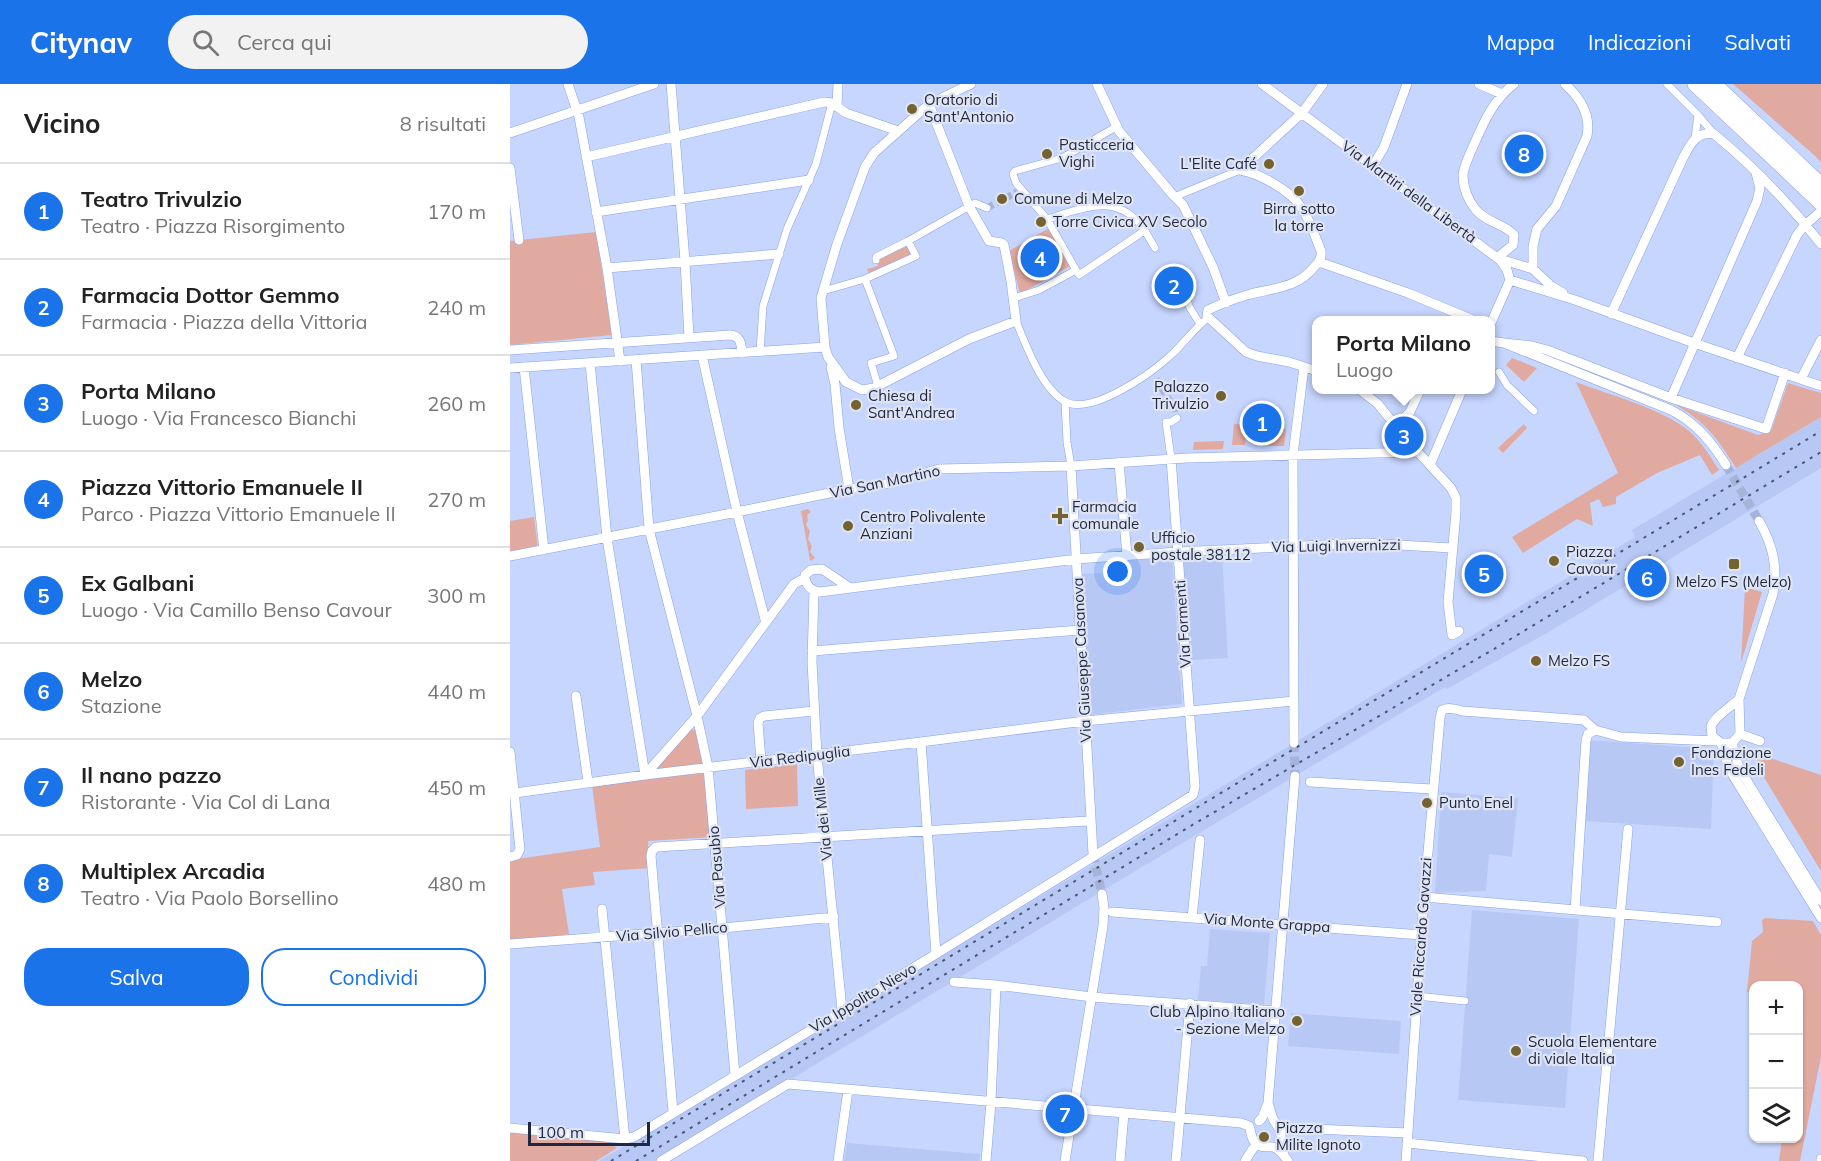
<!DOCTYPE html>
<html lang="it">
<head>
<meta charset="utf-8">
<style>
  :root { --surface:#fff; --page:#f2f2f2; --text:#222; --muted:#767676; --line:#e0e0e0; --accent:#1a73e8 }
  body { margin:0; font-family:Mulish,sans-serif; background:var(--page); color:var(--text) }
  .controls { position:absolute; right:18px; bottom:18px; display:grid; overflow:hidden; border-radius:12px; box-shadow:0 2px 4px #0004 }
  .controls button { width:54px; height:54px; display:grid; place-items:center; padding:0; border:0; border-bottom:2px solid var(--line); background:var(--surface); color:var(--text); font:30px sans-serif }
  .scale { position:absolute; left:18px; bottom:15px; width:122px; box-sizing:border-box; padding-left:6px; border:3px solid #1f2741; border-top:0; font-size:16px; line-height:21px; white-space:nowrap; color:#1f2741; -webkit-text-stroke:4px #dfe4f2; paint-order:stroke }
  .you { position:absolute; left:608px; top:488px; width:21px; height:21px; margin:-15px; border:4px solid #fff; border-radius:50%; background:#1a73e8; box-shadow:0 0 0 9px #1a73e833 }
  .badge { display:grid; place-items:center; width:39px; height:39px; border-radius:50%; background:var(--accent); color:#fff; font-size:20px; font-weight:700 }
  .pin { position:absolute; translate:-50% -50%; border:3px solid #fff; box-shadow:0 2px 6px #0006 }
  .popup { position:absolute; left:802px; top:232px; width:183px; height:78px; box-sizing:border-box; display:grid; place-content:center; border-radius:12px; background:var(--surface); filter:drop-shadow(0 2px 4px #0005); font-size:20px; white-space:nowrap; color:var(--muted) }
  .popup b { font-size:22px; color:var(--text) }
  .popup::after { content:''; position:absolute; left:50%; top:100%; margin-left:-12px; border:12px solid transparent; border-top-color:var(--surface) }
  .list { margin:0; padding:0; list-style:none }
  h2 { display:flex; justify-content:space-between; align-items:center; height:78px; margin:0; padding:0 24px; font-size:26px }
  h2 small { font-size:20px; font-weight:400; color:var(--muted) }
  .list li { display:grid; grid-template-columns:39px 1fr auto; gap:18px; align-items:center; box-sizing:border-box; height:96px; padding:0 24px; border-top:2px solid var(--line) }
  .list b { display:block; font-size:22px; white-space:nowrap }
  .list p { margin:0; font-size:20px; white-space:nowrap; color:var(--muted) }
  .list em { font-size:20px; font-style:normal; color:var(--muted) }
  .actions { display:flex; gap:12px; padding:18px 24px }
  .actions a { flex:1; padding:14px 0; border:2px solid var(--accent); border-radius:24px; text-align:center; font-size:21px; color:var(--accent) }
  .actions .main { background:var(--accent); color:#fff }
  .icon { flex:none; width:33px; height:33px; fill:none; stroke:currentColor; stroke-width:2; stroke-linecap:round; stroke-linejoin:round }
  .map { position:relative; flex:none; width:1311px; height:1077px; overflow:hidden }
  header { display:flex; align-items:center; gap:36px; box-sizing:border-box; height:84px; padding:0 30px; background:var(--accent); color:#fff }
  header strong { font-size:28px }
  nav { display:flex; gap:33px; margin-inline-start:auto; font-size:21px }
  .search { width:420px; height:54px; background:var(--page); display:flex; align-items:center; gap:15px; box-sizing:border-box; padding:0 21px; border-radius:33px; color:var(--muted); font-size:22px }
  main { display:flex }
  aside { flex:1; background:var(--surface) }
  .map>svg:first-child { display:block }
  .built { fill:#b8c8f5 }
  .green { fill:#e1aaa1 }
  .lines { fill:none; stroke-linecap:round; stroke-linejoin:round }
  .pedestrian-tunnel { stroke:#a5b3d9; stroke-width:7; stroke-dasharray:7 3.5; stroke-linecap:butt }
  .minor-tunnel { stroke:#a5b3d9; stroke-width:9; stroke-dasharray:9 4.5; stroke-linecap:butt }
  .pedestrian-casing { stroke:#8ba2e2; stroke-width:8 }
  .minor-casing { stroke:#8ba2e2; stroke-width:10 }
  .primary-casing { stroke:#8ba2e2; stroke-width:16 }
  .pedestrian { stroke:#fff; stroke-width:7 }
  .minor { stroke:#fff; stroke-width:9 }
  .primary { stroke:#fff; stroke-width:15 }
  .rail { stroke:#4c5674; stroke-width:2; stroke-dasharray:3 6; stroke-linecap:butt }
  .poi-dot { fill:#756231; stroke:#dfe4f2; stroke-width:2 }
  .labels { text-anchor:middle; stroke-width:4.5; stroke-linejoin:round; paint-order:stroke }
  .poi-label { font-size:15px; fill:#1f2741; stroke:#dfe4f2; text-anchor:start }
  .street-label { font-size:15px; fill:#1f2741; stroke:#dfe4f2 }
</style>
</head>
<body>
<header>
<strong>Citynav</strong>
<div class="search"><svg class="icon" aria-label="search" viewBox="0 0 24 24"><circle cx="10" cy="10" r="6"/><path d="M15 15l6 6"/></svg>Cerca qui</div>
<nav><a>Mappa</a><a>Indicazioni</a><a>Salvati</a></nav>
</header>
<main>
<aside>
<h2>Vicino<small>8 risultati</small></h2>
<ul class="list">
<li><span class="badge">1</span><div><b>Teatro Trivulzio</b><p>Teatro · Piazza Risorgimento</p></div><em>170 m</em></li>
<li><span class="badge">2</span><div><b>Farmacia Dottor Gemmo</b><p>Farmacia · Piazza della Vittoria</p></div><em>240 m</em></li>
<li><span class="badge">3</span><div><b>Porta Milano</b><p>Luogo · Via Francesco Bianchi</p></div><em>260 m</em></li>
<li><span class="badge">4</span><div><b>Piazza Vittorio Emanuele II</b><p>Parco · Piazza Vittorio Emanuele II</p></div><em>270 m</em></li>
<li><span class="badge">5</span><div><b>Ex Galbani</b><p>Luogo · Via Camillo Benso Cavour</p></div><em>300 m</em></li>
<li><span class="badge">6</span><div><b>Melzo</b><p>Stazione</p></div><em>440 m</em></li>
<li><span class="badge">7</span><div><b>Il nano pazzo</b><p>Ristorante · Via Col di Lana</p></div><em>450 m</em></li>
<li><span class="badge">8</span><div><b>Multiplex Arcadia</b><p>Teatro · Via Paolo Borsellino</p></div><em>480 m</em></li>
</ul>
<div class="actions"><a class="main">Salva</a><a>Condividi</a></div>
</aside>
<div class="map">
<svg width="1311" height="1077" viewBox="0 0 1311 1077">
  <rect width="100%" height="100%" fill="#c7d6ff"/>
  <path class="built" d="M1311 333V384L1042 546 937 605 935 603 622 789 146 1077H89L296 954 1125 453 1122 446Z
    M712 471 718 574 681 576 673 475Z
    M662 474 672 620 579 631 568 490 617 488V476Z
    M1077 656 1204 665 1201 745 1074 737Z
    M931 708 1008 714 1002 773 979 770 976 807 925 809Z
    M962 826 1069 835 1055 1024 948 1016Z
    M700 845 760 849 754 921 688 916 691 882H697Z
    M781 929 891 937 889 970 778 962Z
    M337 1059 470 1070 469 1077H334Z"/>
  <path class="green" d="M1223 0H1311V78L1304 71Z
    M541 143 562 181 510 210 499 167Z
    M86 148 102 251 0 261V157Z
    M398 154 407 172 361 194 357 185 368 182 364 171Z
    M1002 274 1027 284 1014 298 996 281Z
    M1066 298C1100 311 1150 324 1178 346 1191 357 1200 372 1209 386L1202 391 1190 371 1147 389 1106 413V420L1093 423 1089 415 1080 419 1083 442 1067 435 1013 469 1002 453 1108 389Z
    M1278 299 1311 309V333L1226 384C1207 354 1196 338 1164 320L1248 351 1261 347Z
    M724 340 737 341 735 361H722Z
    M1014 340 1017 344 993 369 988 364Z
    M768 344 776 345 774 362H758V352L768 351Z
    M714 357 713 365 683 366 684 358Z
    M298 425 301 428 297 431 298 436 296 441 300 447 298 455 302 462 300 468 305 474 301 477 300 476 291 427Z
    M24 433 28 464 0 468V437Z
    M1235 503 1252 508 1231 579Z
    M188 645 192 680 144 685 180 646Z
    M1248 670 1311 691V787L1247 682Z
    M287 680 288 722 236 725 235 686Z
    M195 689 202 753 138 757 140 784 83 788 85 801 52 805 59 850 0 858V776L90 763 82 701Z
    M1255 834 1303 837 1311 851V973L1290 1077H1269L1272 1055 1288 1054V902H1244L1243 909 1237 908 1242 857 1253 848 1252 836Z
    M0 1047 98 1057 107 1064 86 1077H0Z"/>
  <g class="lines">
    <path class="pedestrian-tunnel" d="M477 124 507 108
      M646 295 666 327 667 334"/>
    <path class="minor-tunnel" d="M1216 381 1249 437
      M784 659 785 692
      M583 770 592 810"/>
    <defs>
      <path id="pedestrian" d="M1157 0 1188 31
        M1185 54 1188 31 1204 50
        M664 113 730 86
        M537 135C569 126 603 108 630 140 636 147 640 156 645 164
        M366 176V173L398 157
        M566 186 537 135 506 99 503 90 505 87 552 74 606 43
        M566 186 569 191 634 147
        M355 195 384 272 361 279 368 302
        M672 204 680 224 690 240
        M313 207 355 195 406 172 398 157 465 119 477 124
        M504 214 529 206 566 186
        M506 237C516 261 532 306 556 318 582 331 640 290 659 273 673 261 683 245 698 234
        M250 268 253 222 277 145 306 80 322 19
        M989 288 997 301 1024 327
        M555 318 557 358 561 382
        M661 374 656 338H661L667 334
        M907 912 955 917"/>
      <path id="minor" d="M58 0 69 33 97 184 110 277
        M161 0 175 177 179 254
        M587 0 609 47 662 110 673 121 703 183 716 219
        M752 0 990 176 997 186 1000 196 981 239
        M969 0 992 10
        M419 20 459 122 479 157 492 159 494 161 501 197 506 237 459 255 364 304 352 306 336 298 318 273 315 263 311 214 327 160 355 83 364 69 419 20 461 0
        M327 23 328 0
        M0 49 144 0
        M76 73 314 18 322 19 336 29 388 47
        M863 82 874 63 897 0
        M0 84 9 156
        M730 86C749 89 781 107 791 123 800 136 805 152 811 167 812 174 809 178 804 183 787 205 761 204 737 211 724 215 710 220 698 226L697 232 736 268 747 272 779 278 807 287
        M730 86 792 29 813 0
        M86 128 299 96
        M987 174 1003 161 1004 151C997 141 977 139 966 126 958 116 953 104 953 91 954 82 958 74 962 65 973 40 982 17 1004 0
        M990 175 1023 185 1041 202 1053 209
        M809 178 898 209 963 236
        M97 184 269 170
        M1023 185V162L1027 145 1046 122 1077 52C1081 30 1070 14 1055 0
        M1000 196 1065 216 1184 259 1311 302
        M1101 230 1173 74C1180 61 1186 47 1204 50 1243 82 1279 119 1311 160
        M981 257 994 259 1161 326C1186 339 1201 357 1216 381
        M994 259 1022 262 1037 266 1161 314 1256 345 1275 289
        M0 266 220 251C231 252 231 260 232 269
        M192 271 227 428 256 539
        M1227 274 1287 151 1294 142 1311 127
        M126 276 139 445 187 632 198 683 225 991
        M80 279 97 454 135 691
        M14 283 34 466
        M321 283 325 300 329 344 339 405
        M0 284 315 263
        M1291 295 1311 256
        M850 306 868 320 892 350
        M1161 314 1247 117 1250 104 1246 89
        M885 343 900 328 910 306
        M895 354 941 404 946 414V428L938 518 942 551 949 547
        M609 378 617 472
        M920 381 952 306
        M561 382 583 770
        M0 472 227 428 339 405 375 400 429 385 561 382 677 374 907 368
        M340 504 312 485 301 486 295 491C295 501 301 507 310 508L566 475 668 468 854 459 942 464
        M304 507 302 578 307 671 332 926
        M302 567 570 546
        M66 612 78 698
        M1229 615C1220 624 1206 631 1201 642L1202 652 1211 659H1222L1230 650 1229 615 1263 510C1268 483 1263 461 1249 437
        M1230 650 1250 657
        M411 658 426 870
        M784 659 783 371 794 283
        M1211 659 1219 685 1311 834
        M1222 659 1229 684 1311 817
        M0 668 10 765 7 771 0 773
        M251 677 248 639 250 634 254 632 304 627
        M135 691 187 632 284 500 295 494
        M800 698 922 705
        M5 709 135 691 411 658 575 637 784 617
        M914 813 1207 838
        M92 825 115 1055
        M1065 826 1076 656 1078 650 1085 646
        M602 828 912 851
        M682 834 690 756
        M0 860 213 844 324 833
        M444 898 486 901 582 913 766 927
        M758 1019 763 1035 770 1046 774 1070
        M163 1028 141 772 142 767 146 763 578 737
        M749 1037 752 1034 758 1019 785 692
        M768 1041 780 1044 898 1049
        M0 1044 115 1055 124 1053 426 870 683 711 685 703 661 374
        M897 1059 1073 1077
        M151 1077 278 1000 731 1039 739 1042C741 1047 741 1053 744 1057 749 1065 755 1062 763 1063 770 1065 774 1072 778 1077
        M328 1077 338 1006
        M476 1077 481 1018 486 901
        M555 1077 593 842 594 824 592 810
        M610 1077 614 1029
        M666 1077 680 919
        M735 1077 746 1060
        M896 1077 914 813 930 634 932 626C938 623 946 625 952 627L1074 636 1085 646 1111 653 1206 657
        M1088 1077 1118 745
        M1311 1077V1075"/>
      <path id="primary" d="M1185 0 1311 119
        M1204 0 1311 101"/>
    </defs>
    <use href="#pedestrian" class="pedestrian-casing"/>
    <use href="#minor" class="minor-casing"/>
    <use href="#primary" class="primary-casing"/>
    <use href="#pedestrian" class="pedestrian"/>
    <use href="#minor" class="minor"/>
    <use href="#primary" class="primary"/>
    <path class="rail" d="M101 1077 1311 347
      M126 1077 684 740 989 562 1311 368"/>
  </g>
  <g class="poi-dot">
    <circle cx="402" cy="25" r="6"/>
    <circle cx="537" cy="70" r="6"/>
    <circle cx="759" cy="80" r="6"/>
    <circle cx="789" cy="107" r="6"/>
    <circle cx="492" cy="115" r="6"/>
    <circle cx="531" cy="138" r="6"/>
    <circle cx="711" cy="312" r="6"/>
    <circle cx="346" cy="321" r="6"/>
    <path d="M547 423h6v6h6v6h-6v6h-6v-6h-6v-6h6z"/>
    <circle cx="338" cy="442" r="6"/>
    <circle cx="629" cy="463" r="6"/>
    <circle cx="1044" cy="477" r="6"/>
    <rect x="1218" y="474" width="12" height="12" rx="3"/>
    <circle cx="1026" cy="577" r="6"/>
    <circle cx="1169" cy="678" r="6"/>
    <circle cx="917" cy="719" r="6"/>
    <circle cx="787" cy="937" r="6"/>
    <circle cx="1006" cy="967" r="6"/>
    <circle cx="754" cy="1053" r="6"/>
  </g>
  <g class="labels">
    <g class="poi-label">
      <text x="414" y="21">Oratorio di<tspan x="414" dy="17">Sant'Antonio</tspan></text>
      <text x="549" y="66">Pasticceria<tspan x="549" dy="17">Vighi</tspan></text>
      <text x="747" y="85" text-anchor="end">L'Elite Café</text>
      <text x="504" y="120">Comune di Melzo</text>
      <text x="789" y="130" text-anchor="middle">Birra sotto<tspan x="789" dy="17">la torre</tspan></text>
      <text x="543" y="143">Torre Civica XV Secolo</text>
      <text x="699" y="308" text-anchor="end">Palazzo<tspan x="699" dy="17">Trivulzio</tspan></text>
      <text x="358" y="317">Chiesa di<tspan x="358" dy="17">Sant'Andrea</tspan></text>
      <text x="562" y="428">Farmacia<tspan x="562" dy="17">comunale</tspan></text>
      <text x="350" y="438">Centro Polivalente<tspan x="350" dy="17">Anziani</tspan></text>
      <text x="641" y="459">Ufficio<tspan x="641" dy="17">postale 38112</tspan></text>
      <text x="1056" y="473">Piazza<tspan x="1056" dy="17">Cavour</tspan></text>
      <text x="1224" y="503" text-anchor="middle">Melzo FS (Melzo)</text>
      <text x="1038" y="582">Melzo FS</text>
      <text x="1181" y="674">Fondazione<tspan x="1181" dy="17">Ines Fedeli</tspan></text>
      <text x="929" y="724">Punto Enel</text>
      <text x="775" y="933" text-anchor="end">Club Alpino Italiano<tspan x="775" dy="17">- Sezione Melzo</tspan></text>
      <text x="1018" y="963">Scuola Elementare<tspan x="1018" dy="17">di viale Italia</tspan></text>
      <text x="766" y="1049">Piazza<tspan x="766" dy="17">Milite Ignoto</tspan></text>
    </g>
    <g class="street-label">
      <text transform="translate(899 108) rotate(36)" y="5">Via Martiri della Libertà</text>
      <text transform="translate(375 398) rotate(-12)" y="5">Via San Martino</text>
      <text transform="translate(826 462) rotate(-1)" y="5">Via Luigi Invernizzi</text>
      <text transform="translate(673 540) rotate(-94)" y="5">Via Formenti</text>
      <text transform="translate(572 576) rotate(-93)" y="5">Via Giuseppe Casanova</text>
      <text transform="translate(290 673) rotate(-7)" y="5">Via Redipuglia</text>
      <text transform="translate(313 735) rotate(-96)" y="5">Via dei Mille</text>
      <text transform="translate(207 783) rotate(-95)" y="5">Via Pasubio</text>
      <text transform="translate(757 839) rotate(4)" y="5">Via Monte Grappa</text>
      <text transform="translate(162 848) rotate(-5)" y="5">Via Silvio Pellico</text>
      <text transform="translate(911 853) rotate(-86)" y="5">Viale Riccardo Gavazzi</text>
      <text transform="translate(353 914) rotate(-31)" y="5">Via Ippolito Nievo</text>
    </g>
  </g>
</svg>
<div class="controls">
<button>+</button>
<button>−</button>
<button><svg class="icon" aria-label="layers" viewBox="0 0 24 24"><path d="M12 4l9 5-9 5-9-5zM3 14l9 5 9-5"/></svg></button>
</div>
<div class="scale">100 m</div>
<div class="you"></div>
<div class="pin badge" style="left:752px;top:339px">1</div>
<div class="pin badge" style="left:664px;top:202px">2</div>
<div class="pin badge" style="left:894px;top:352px">3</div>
<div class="popup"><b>Porta Milano</b>Luogo</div>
<div class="pin badge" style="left:530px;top:174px">4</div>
<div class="pin badge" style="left:974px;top:490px">5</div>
<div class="pin badge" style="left:1137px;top:494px">6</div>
<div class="pin badge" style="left:555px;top:1030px">7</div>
<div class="pin badge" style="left:1014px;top:70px">8</div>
</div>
</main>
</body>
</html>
